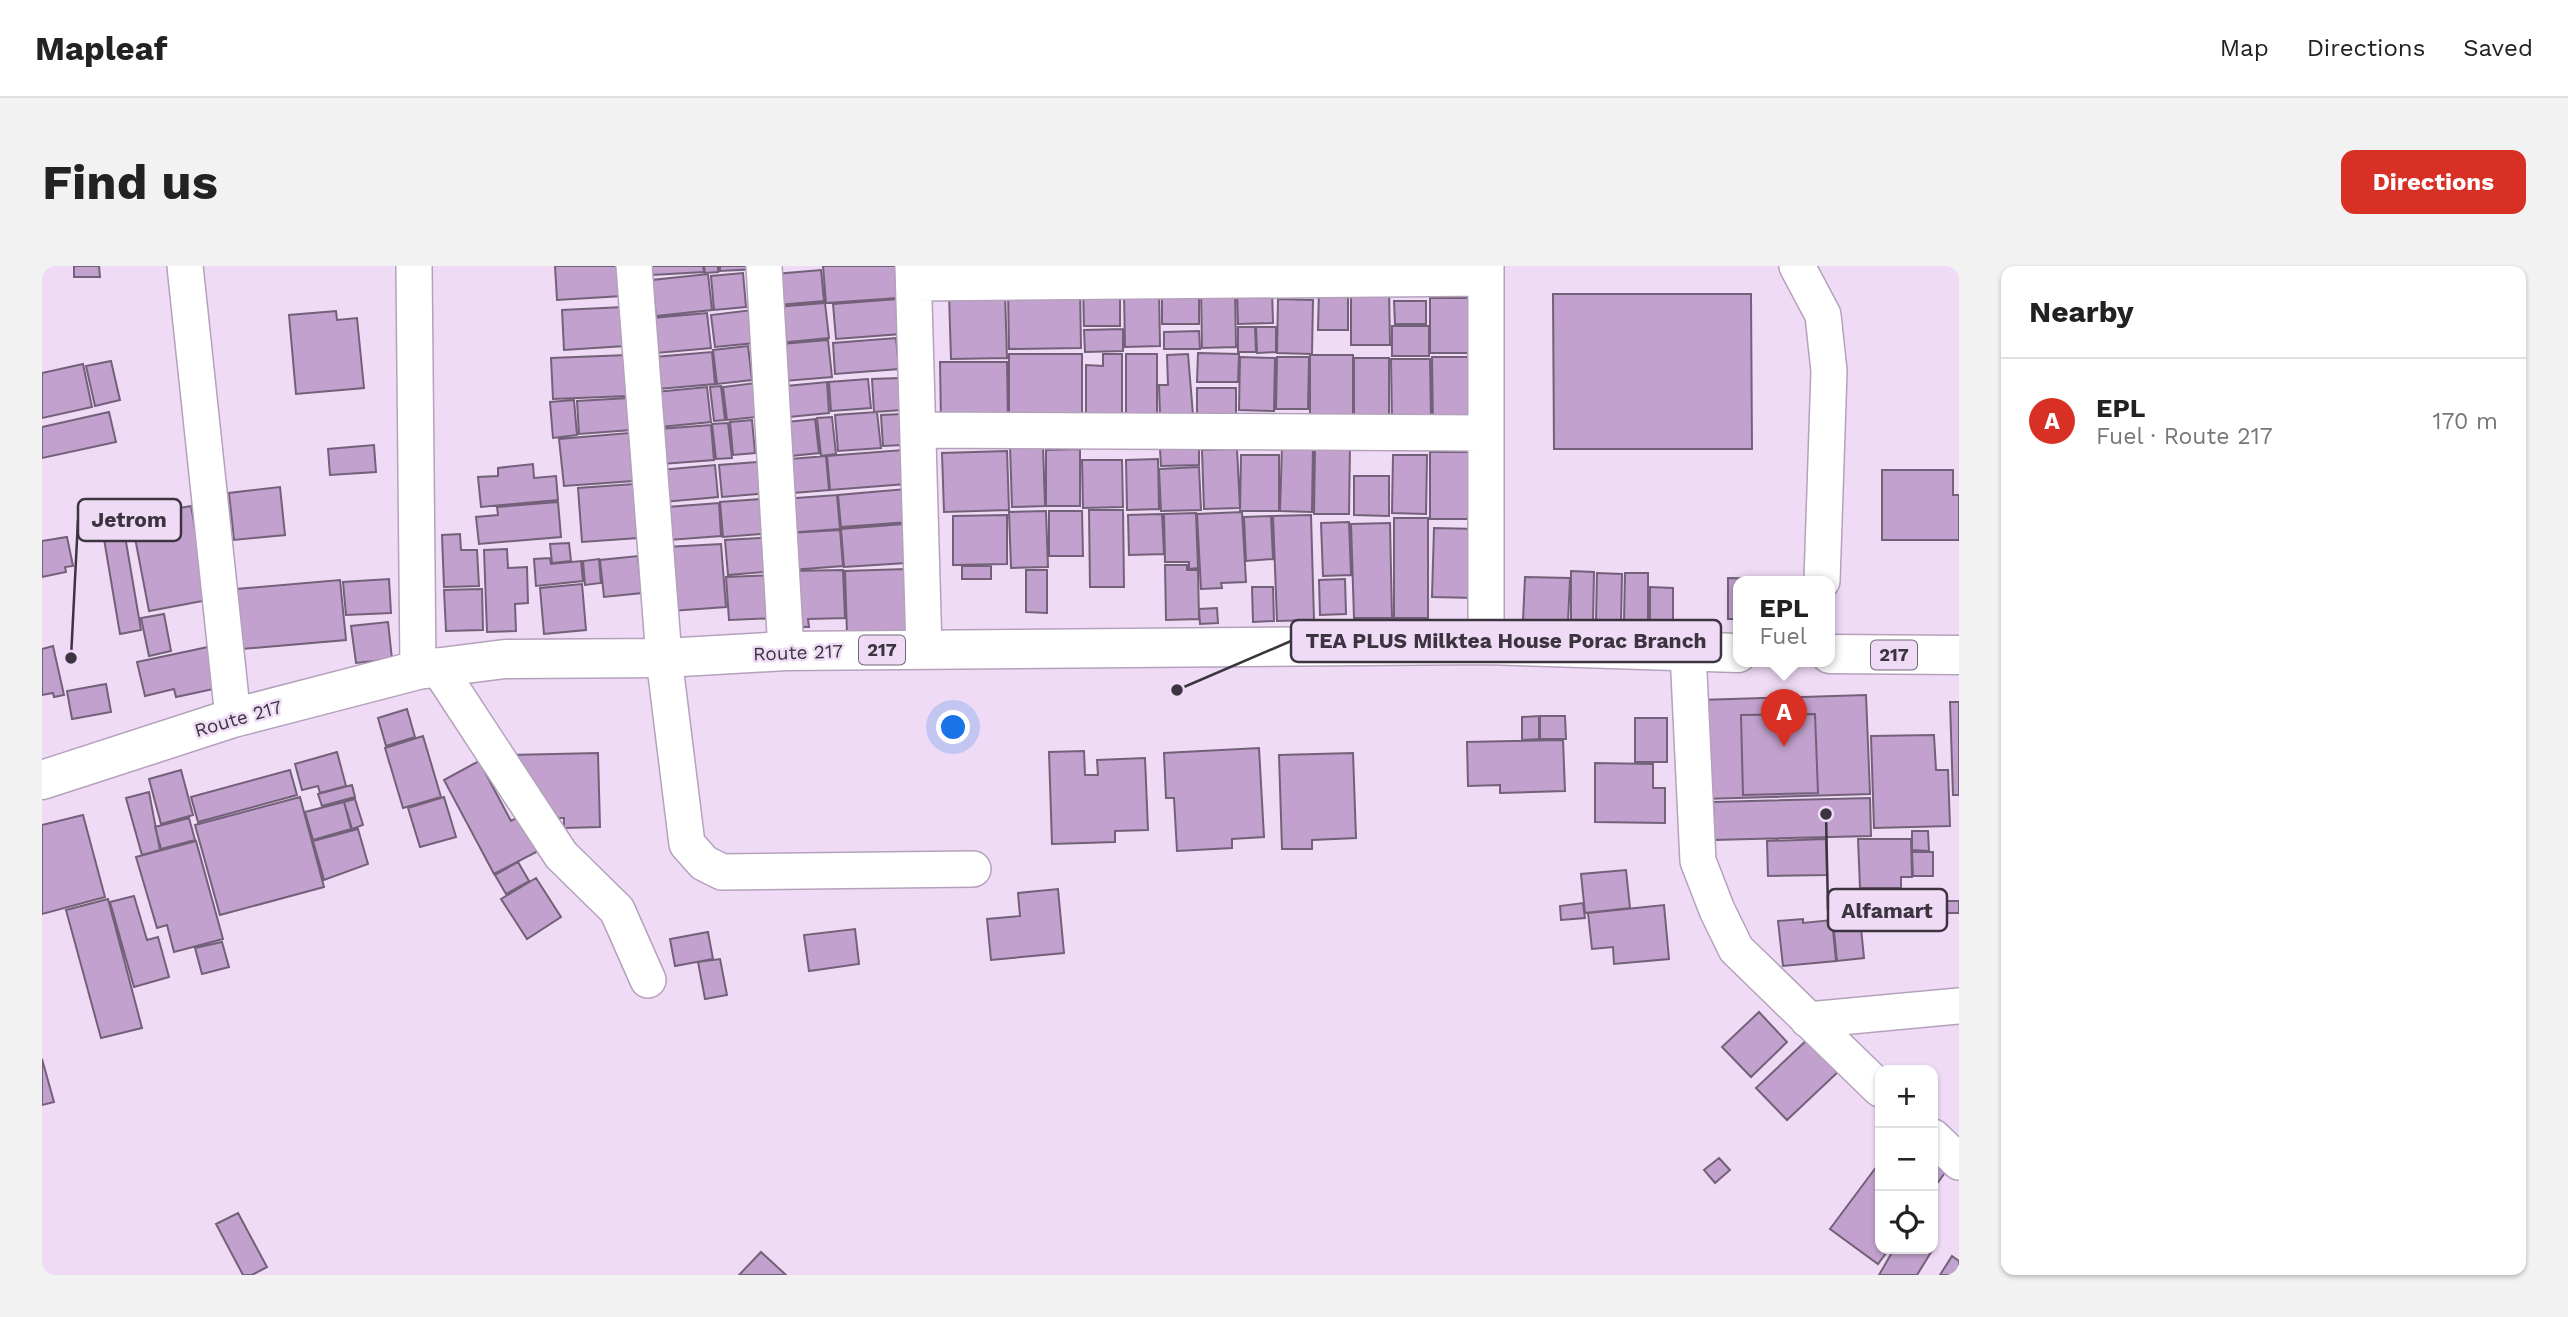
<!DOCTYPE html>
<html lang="en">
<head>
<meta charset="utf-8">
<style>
  :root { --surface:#fff; --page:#f2f2f2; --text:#222; --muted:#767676; --line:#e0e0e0; --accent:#d93025 }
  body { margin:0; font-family:"Work Sans",sans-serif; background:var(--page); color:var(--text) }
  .controls { position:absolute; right:21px; bottom:21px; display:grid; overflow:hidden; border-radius:14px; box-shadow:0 2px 5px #0004 }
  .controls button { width:63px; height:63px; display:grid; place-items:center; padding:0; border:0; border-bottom:2px solid var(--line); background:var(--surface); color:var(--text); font:35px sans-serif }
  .you { position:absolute; left:912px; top:462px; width:24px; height:24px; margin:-18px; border:5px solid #fff; border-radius:50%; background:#1a73e8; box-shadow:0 0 0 10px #1a73e833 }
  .badge { display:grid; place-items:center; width:46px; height:46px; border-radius:50%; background:var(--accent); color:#fff; font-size:23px; font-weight:700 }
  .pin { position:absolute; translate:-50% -58px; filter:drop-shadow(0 2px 4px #0008) }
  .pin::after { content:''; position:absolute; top:37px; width:24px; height:21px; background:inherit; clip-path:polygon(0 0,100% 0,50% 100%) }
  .popup { position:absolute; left:1691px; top:310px; width:102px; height:91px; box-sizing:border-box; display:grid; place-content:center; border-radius:14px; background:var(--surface); filter:drop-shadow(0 2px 5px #0005); font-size:23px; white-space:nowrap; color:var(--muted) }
  .popup b { font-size:26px; color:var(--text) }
  .popup::after { content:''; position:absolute; left:50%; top:100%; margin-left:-14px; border:14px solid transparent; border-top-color:var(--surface) }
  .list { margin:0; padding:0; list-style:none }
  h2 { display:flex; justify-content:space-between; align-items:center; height:91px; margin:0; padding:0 28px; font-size:30px }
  h2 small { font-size:23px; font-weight:400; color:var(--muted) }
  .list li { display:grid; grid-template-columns:46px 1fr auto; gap:21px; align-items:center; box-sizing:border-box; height:126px; padding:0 28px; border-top:2px solid var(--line) }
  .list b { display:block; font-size:26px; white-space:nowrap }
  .list p { margin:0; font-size:23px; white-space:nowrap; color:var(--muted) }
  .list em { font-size:23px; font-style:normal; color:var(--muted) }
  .icon { flex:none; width:38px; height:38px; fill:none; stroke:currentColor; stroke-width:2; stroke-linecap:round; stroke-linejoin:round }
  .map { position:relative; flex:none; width:1917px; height:1009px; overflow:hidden; border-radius:14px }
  header { display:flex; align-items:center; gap:42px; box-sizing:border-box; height:98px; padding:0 35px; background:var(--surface); border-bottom:2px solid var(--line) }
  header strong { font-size:33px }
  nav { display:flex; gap:38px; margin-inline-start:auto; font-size:24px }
  .intro { display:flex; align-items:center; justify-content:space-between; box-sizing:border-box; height:168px; padding:0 42px }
  h1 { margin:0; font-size:49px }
  .button { padding:18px 32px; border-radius:14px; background:var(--accent); color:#fff; font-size:24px; font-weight:700 }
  main { display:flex; gap:42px; padding:0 42px }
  aside { flex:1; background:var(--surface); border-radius:14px; box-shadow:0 2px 5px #0004 }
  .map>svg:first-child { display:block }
  .building { fill:#c2a1ce; stroke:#726179; stroke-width:2 }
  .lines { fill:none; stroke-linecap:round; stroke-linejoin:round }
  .minor-casing { stroke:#b4a2bb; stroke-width:38 }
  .major-casing { stroke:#b4a2bb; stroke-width:41 }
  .minor { stroke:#fff; stroke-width:35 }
  .major { stroke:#fff; stroke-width:38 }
  .labels { text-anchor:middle; stroke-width:5; stroke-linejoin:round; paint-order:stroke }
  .shield { fill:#efdbf6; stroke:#726776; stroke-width:2 }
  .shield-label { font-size:18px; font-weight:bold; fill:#3c353f }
  .street-label { font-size:19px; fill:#3c353f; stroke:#efdbf6 }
  .leader { fill:none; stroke:#3c353f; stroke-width:2.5 }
  .callout-dot { fill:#3c353f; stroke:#efdbf6; stroke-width:2.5 }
  .callout { fill:#efdbf6; stroke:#3c353f; stroke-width:2.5 }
  .callout-label { font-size:21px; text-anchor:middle; font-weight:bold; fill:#3c353f }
</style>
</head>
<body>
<header>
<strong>Mapleaf</strong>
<nav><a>Map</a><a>Directions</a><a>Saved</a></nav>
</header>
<div class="intro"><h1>Find us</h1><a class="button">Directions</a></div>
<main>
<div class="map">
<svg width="1917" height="1009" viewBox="0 0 1917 1009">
  <rect width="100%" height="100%" fill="#efdbf6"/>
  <path class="building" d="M32 0H57L58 11H32Z
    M513 0H578L580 30 515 34Z
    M609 0H661L662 6 610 9Z
    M662 0H676V6L663 7Z
    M678 0H716V3L678 5Z
    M781 0H853L856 32 784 37Z
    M779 4 782 35 736 39 733 8Z
    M701 7 704 41 672 44 669 10Z
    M666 8 670 44 614 50 610 14Z
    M1041 19H1078V60H1042Z
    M1309 21 1347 22 1348 79H1309Z
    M1159 22H1193L1194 81 1160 82Z
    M966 23H1038L1039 82 967 83Z
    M1195 23H1230L1231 57 1196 58Z
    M1277 23H1306V64H1276Z
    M1082 25H1117L1118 80 1083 81Z
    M963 26 965 92 909 93 907 28Z
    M1511 28H1709L1710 183H1512Z
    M1120 31H1157V58H1120Z
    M1388 32H1433V87H1388Z
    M856 33 859 68 794 73 791 38Z
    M1236 33 1271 34 1270 88 1235 87Z
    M1352 35H1384V58H1353Z
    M783 37 787 72 736 77 733 41Z
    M581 41 583 80 522 84 520 44Z
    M710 44 713 77 673 81 669 49Z
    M294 45 295 54 315 52 322 122 254 128 247 49Z
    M665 47 669 82 614 87 610 52Z
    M1350 60H1387V90H1350Z
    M1196 61H1213L1214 86H1196Z
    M1214 61H1234V86L1215 87Z
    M1081 63V85L1043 86 1042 64Z
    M1157 65 1158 83H1122V66Z
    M854 72 857 103 793 108 791 77Z
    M786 74 790 111 742 115 739 78Z
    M706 80 710 114 675 118 671 84Z
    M670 86 673 118 616 123 612 91Z
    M1156 87 1197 88 1196 116H1155Z
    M967 88H1040V153H967Z
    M1061 88H1080V152H1044V99L1061 100Z
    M1084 88H1115V154H1084Z
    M1146 88 1151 149 1118 150 1117 119H1126L1125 89Z
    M585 89 586 130 511 133 509 92Z
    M1268 89H1311V158H1268Z
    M1198 91 1233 92 1232 145 1197 144Z
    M1235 91H1267L1266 143H1234Z
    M1390 91H1433L1435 151 1391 160Z
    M1312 92H1347V154H1312Z
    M1349 93H1388L1389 156H1350Z
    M69 95 78 134 53 140 44 100Z
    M898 96H965L966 155 899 156Z
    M41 98 50 141 0 152V107Z
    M858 112 860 144 832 146 830 113Z
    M826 113 829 142 789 145 787 116Z
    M722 116 725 150 685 154 681 121Z
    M785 116 787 147 737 152 734 121Z
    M679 120 683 154 672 155 668 121Z
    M665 121 669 156 618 161 614 126Z
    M1155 122H1194V151H1155Z
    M587 132 589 164 537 168 535 135Z
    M532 134 535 169 511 172 508 136Z
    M67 146 74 176 0 192V161Z
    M835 146 839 182 796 185 793 149Z
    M861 148 862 179 841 180 839 149Z
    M790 151 794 188 779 190 775 152Z
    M773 153 777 187 740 191 736 157Z
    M710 154 713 187 691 189 688 156Z
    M686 157 690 192 674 193 670 158Z
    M669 159 672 194 620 198 617 163Z
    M587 167 591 215 522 220 517 173Z
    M332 179 334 206 288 209 286 183Z
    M1240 179H1271L1270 246 1238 245Z
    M1273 179 1308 180 1307 248H1272Z
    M968 180H1001L1003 240 970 241Z
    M1157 182V199L1119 200 1118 183Z
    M1038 183V240H1004V184Z
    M1195 183 1198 242 1162 243 1160 184Z
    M861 184 864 218 788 224 785 190Z
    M965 185 967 244 902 246 900 187Z
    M1388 186H1438V253H1388Z
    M1199 189H1237V245H1198Z
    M1351 189H1385L1384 248 1350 247Z
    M784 190 787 224 739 228 736 194Z
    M1116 193 1117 243 1085 244 1084 194Z
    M1040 194H1080L1081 241 1041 242Z
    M727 195 729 227 680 231 677 199Z
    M491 198 492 212 514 210 516 234 439 241 436 211 456 210V202Z
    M673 199 676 231 622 236 619 204Z
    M1157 201 1159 244 1119 245 1117 203Z
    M1840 204H1911V229H1917V274H1840Z
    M1312 210H1347V250L1312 249Z
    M592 218 596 272 540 276 536 222Z
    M238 221 243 269 192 274 187 227Z
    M864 223 867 256 799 261 796 229Z
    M795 229 798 263 744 267 741 233Z
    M731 232 733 267 681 271 678 236Z
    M516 236 519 271 437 278 434 251 456 249 455 241Z
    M677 237 679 270 627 274 625 241Z
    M149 240 166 334 107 345 89 251Z
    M1047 244H1081L1082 321H1048Z
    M1004 245 1006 301 969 302 967 246Z
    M1007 245H1040L1041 290H1007Z
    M1200 246 1204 316 1179 317 1180 322 1159 323 1155 248Z
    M1154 247 1156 302 1147 303V296H1123L1122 248Z
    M1120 248 1122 288 1087 289 1086 249Z
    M965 249V298L911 299V250Z
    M1269 249 1272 354 1235 355 1231 250Z
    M1229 250 1231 293 1204 295 1202 251Z
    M1352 252H1386V352H1352Z
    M1307 256 1309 309 1281 310 1279 257Z
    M1348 257 1350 352H1312L1309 258Z
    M862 258 864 297 802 301 799 263Z
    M1392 262 1435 263 1433 332 1390 331Z
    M798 264 801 300 749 304 746 267Z
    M418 268 419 284H435L437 320 402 321 400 269Z
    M83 270 99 364 78 368 62 273Z
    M25 271 31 300 23 301 24 306 0 311V275Z
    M733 271 736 305 686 309 683 274Z
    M527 277 529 295 510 297 508 278Z
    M679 278 684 341 629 345 624 281Z
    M465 283 466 302 485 301 486 337 473 338 474 365 445 366 442 284Z
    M596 290 600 327 562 331 558 294Z
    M508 292 509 298 539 295 541 315 494 320 492 293Z
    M557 293 559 317 543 319 541 295Z
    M1123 299H1145V304H1156L1157 353 1124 354Z
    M920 300H949V313H920Z
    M864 303 867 366 805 368 803 305Z
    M801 304 803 352 766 353 767 361H750L749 305Z
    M984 304H1005V347L984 346Z
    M1529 305 1552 306 1551 355 1529 354Z
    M1555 307 1580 308 1579 356 1554 355Z
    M1583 307H1606V355H1582Z
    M735 309 737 352 687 354 684 311Z
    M1483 311 1528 312 1526 356 1481 354Z
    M1686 312 1740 313V315H1696V353H1686Z
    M347 313 349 347 304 349 301 316Z
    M1303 313 1304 348 1278 349 1277 314Z
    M298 314 304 374 200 383 194 323Z
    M540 318 544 364 502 368 498 322Z
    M1210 321H1231L1232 355 1211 356Z
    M1608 321 1631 322V354H1608Z
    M440 323 441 364 404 365 402 324Z
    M1175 342 1176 357 1158 358 1157 343Z
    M122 348 129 385 107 390 99 352Z
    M346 356 350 393 314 397 309 360Z
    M11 380 22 429 12 431 11 427 0 429V383Z
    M166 381 176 422 134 431 132 423 103 430 95 396Z
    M64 418 69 446 30 453 25 425Z
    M1824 429 1828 528 1660 533 1657 434Z
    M1908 436H1917V529H1911Z
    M365 443 373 471 344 480 336 452Z
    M1773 448 1776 527 1701 529 1699 449Z
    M1497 450V473L1480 474V451Z
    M1498 450H1523L1524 473H1498Z
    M1593 452H1625V496H1593Z
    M1892 469 1894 504H1906L1908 560 1832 562 1829 470Z
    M381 470 399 531 361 542 343 482Z
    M1521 474 1523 525 1458 527V519L1426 520 1425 476Z
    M1217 482 1222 571 1190 573V582L1135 585 1132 532H1124L1122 487Z
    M1042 485 1043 509H1056L1055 494 1103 492 1106 564 1073 565V576L1010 578 1007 486Z
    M295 486 304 520 278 527 276 520 260 524 253 498Z
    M556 487 558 561 522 562V552H504L468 489Z
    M1311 487 1314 572 1270 574V583H1240L1237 489Z
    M437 495 469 555 482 548 500 583 452 608 402 514Z
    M1553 497 1611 498V522H1623V557L1553 556Z
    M139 504 151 549 119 558 107 513Z
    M248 504 255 529 156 556 149 531Z
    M310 519 313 531 280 540 276 528Z
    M107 526 118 584 100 589 84 532Z
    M258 531 282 621 178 649 153 559Z
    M402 531 414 571 378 581 366 542Z
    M1828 532 1829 570 1672 574 1671 536Z
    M313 533 321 559 310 563 302 536Z
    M302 536 309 563 271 574 263 546Z
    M41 549 63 631 0 648V559Z
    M147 552 153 574 119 583 113 561Z
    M316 563 326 598 282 614 271 575Z
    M1870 565H1886L1887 585 1870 584Z
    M1784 573 1785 609 1726 610 1725 575Z
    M1816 573H1869L1870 611H1859V622H1818Z
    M154 575 181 673 132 686 125 659 115 662 94 591Z
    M1870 586H1891V610H1871Z
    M476 596 487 615 464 628 453 609Z
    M1584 604 1588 642 1543 647 1539 608Z
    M494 612 519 651 485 673 459 633Z
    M1016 623 1022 687 949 694 945 653 978 650 976 627Z
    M92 630 105 674 116 671 127 711 92 721 68 636Z
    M66 633 100 762 59 772 24 644Z
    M1898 635H1917V647H1898Z
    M1541 637 1543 652 1519 654 1518 640Z
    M1622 639 1627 693 1572 698 1571 681 1550 683 1546 647Z
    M1818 652 1822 692 1795 695 1791 655Z
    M1761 653V657L1790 654 1794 695 1741 700 1736 655Z
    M813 663 817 698 767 705 762 669Z
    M666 666 671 693 633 700 628 673Z
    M180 676 187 701 160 708 153 682Z
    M678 693 685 729 663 733 656 696Z
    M1717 746 1745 776 1709 811 1680 781Z
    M1767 772 1798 804 1745 854 1714 822Z
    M0 793 12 836 0 839Z
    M1891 887 1908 900 1891 923Z
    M1677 892 1688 904 1673 917 1662 904Z
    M1838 896V983H1847L1836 998 1788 963Z
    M196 947 225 1001 210 1009H201L174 958Z
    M1852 983H1891L1875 1009H1837Z
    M719 986 744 1009H697Z
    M1910 990 1917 995V1009H1898Z"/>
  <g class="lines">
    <defs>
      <path id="minor" d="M143 0 191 452
        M372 0 376 404
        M592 0 622 392 645 578 662 597 680 606 931 603
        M722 0 744 385
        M871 0 882 384
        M1755 0 1781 49 1787 105 1780 315
        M873 17 1444 12
        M877 164 1443 167
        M1444 379V0
        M1646 386 1656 595 1675 644 1694 683 1838 823
        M395 400 519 589 575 644 606 714
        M1766 754 1917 740
        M1891 871 1917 896"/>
      <path id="major" d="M1788 388 1917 389
        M0 514 191 452 376 404 463 393 622 392 744 385 1444 379 1696 387"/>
    </defs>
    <use href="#minor" class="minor-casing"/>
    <use href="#major" class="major-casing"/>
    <use href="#minor" class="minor"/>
    <use href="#major" class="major"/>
  </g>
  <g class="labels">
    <g class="shield">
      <rect x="817" y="369.5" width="46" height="29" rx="5"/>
      <rect x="1829" y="374.5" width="46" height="29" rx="5"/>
    </g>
    <g class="shield-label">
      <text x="840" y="390">217</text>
      <text x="1852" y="395">217</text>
    </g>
    <g class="street-label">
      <text transform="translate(756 386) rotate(-2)" y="7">Route 217</text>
      <text transform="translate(196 452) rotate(-16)" y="7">Route 217</text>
    </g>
  </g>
  <path class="leader" d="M29 392L36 254M1135 424L1249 375M1784 548L1786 644"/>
  <g class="callout-dot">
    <circle cx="29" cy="392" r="7"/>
    <circle cx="1135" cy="424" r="7"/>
    <circle cx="1784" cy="548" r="7"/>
  </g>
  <g class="callout">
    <rect x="36" y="233" width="103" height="42" rx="7"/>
    <rect x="1249" y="354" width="430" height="42" rx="7"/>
    <rect x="1786" y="623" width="119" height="42" rx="7"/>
  </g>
  <g class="callout-label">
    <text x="87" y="261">Jetrom</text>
    <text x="1464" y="382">TEA PLUS Milktea House Porac Branch</text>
    <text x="1845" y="652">Alfamart</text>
  </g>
</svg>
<div class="controls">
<button>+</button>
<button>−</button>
<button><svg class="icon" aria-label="locate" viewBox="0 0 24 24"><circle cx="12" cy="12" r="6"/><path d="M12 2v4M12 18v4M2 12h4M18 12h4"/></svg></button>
</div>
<div class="you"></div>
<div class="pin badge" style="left:1742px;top:481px">A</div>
<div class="popup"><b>EPL</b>Fuel</div>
</div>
<aside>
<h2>Nearby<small></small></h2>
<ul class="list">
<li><span class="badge">A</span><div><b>EPL</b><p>Fuel · Route 217</p></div><em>170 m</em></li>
</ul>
</aside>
</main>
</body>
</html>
